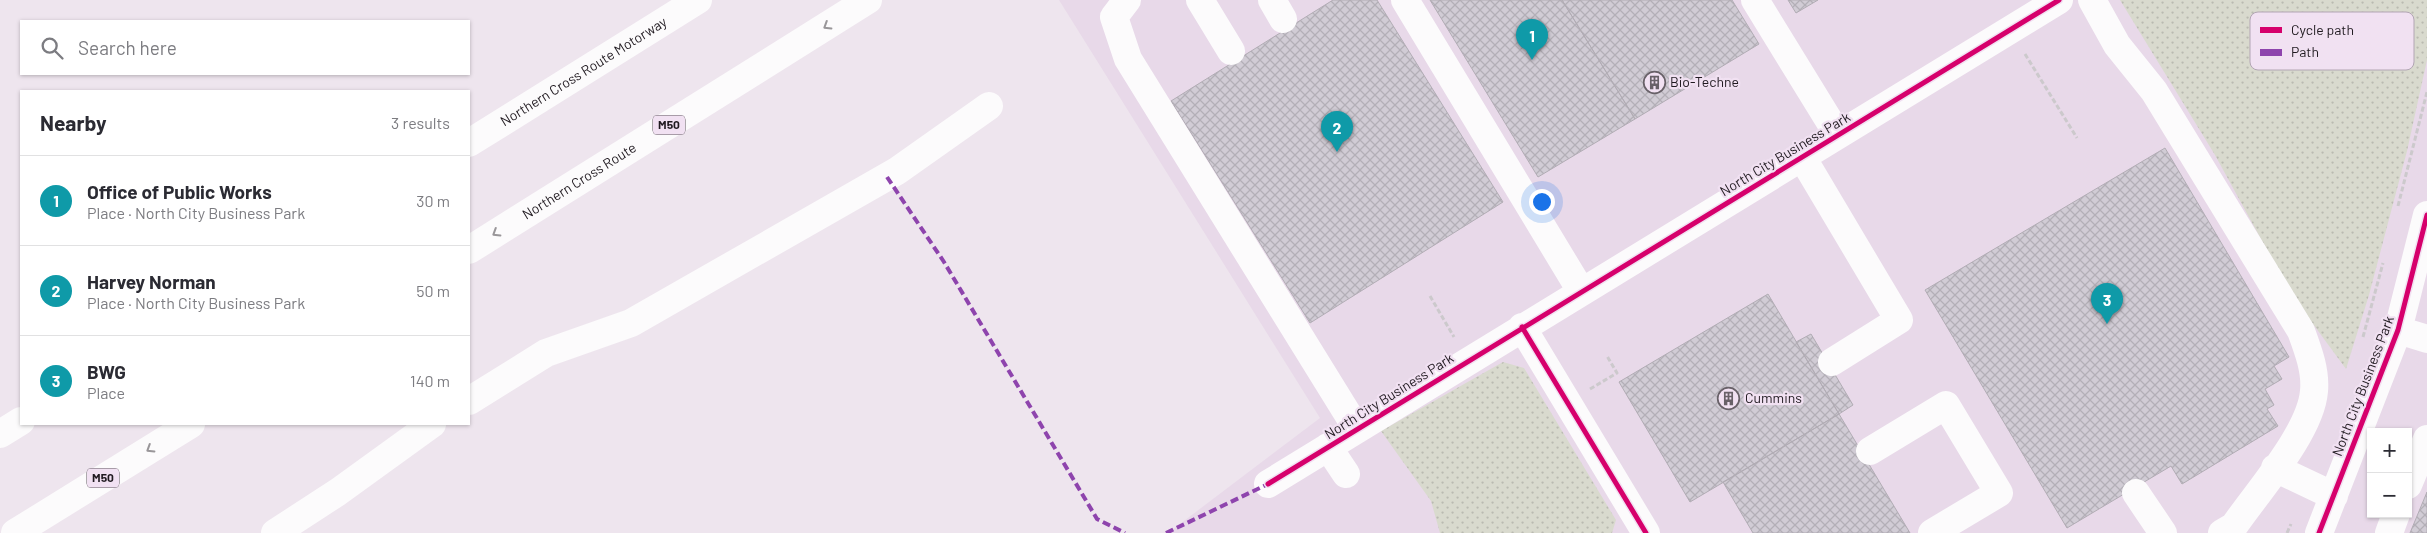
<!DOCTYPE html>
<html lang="en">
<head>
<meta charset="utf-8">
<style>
  :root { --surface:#fff; --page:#f7f7f7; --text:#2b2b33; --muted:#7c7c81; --line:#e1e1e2; --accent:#7c3aed }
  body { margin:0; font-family:Barlow,sans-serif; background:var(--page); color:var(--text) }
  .controls { position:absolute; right:15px; bottom:15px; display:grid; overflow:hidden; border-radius:0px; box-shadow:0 1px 4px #0004 }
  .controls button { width:45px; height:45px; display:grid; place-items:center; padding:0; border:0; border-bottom:1px solid var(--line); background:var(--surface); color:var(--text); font:25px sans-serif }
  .you { position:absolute; left:1541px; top:201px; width:18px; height:18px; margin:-12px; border:4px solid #fff; border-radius:50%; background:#1a73e8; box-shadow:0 0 0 8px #1a73e833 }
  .badge { display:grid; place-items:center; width:32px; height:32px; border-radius:50%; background:var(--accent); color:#fff; font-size:16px; font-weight:700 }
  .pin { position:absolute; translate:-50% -41px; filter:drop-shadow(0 1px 2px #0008) }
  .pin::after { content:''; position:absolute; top:26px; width:18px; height:15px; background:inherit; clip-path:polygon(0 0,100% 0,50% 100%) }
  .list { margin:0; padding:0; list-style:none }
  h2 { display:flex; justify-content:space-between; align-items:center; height:65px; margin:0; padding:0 20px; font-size:21px }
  h2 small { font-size:16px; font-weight:400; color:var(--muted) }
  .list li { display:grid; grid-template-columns:32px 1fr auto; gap:15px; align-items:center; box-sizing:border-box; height:90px; padding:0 20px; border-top:1px solid var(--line) }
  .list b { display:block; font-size:19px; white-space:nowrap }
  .list p { margin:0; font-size:16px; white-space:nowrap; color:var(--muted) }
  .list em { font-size:16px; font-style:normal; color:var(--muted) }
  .icon { flex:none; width:28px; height:28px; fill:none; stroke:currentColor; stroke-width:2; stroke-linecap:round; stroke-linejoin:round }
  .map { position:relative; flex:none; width:2427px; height:533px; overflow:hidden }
  .search { position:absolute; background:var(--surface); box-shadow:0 1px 4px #0004; left:20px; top:20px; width:450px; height:55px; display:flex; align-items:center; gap:12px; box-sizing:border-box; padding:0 18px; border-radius:0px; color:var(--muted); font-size:19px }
  .panel { position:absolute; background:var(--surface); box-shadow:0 1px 4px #0004; left:20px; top:90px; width:450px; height:335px; border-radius:0px }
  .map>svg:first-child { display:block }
  .built { fill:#e8d9e9; fill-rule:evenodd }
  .grass { fill:url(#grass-dots) }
  .building { fill:url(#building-cross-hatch); stroke:#b1acb4 }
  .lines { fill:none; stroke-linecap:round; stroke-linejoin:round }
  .path { stroke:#ccc9cc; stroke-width:3; stroke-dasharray:5 2.5; stroke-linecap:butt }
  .minor { stroke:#fcfbfc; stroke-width:28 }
  .highway { stroke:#fcfbfc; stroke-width:28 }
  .quiet { stroke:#8e44ad; stroke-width:4; stroke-dasharray:8 4; stroke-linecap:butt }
  .cycleway-casing { stroke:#f1e1f2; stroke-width:8 }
  .cycleway { stroke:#d6006c; stroke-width:5 }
  .oneway { stroke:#999699 }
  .labels { text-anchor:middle; stroke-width:4.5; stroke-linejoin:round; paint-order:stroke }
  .shield { fill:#f1e1f2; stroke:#5f565f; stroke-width:1 }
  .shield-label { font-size:12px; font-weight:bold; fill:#201a20 }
  .street-label { font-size:14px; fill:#201a20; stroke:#f1e1f2 }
  .poi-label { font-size:14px; fill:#201a20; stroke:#f1e1f2; text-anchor:start }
  .key { fill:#f1e1f2; stroke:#b2a5b3; stroke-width:1 }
  .key-label { font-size:14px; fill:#201a20 }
</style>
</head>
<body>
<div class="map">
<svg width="2427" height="533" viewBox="0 0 2427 533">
  <defs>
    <pattern id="grass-dots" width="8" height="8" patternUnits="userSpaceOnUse" patternTransform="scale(1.25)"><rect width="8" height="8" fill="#d9dace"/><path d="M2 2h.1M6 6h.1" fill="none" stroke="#babab1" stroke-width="1.8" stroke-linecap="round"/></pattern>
    <pattern id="building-cross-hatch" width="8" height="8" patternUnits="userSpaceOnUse" patternTransform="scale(1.25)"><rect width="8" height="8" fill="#d1ccd5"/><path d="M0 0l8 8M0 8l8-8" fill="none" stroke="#b3afb7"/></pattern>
  </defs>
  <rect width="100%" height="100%" fill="#eee5ee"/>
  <path class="built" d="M1059 0H2427V533H1168L1320 418ZM2371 432H2408V514H2371Z"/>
  <path class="grass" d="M2120 0H2427V60L2407 151 2369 295 2346 369 2291 294 2215 155Z
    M1503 362 1524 368 1616 520 1612 533H1440L1431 501 1381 431Z"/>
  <path class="building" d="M1333 0H1377L1503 202 1310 323 1171 101Z
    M1430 0H1562L1635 119 1538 177Z
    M1562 0H1732L1759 44 1635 119Z
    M1788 0H1818L1796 13Z
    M2165 148 2289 357 2274 366 2282 379 2265 389 2274 405 2267 409 2278 426 2182 484 2171 466 2067 528 1925 290Z
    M1768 294 1839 414 1690 502 1619 382Z
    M1811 334 1853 405 1839 414 1796 342Z
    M1839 414 1910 533H1753L1723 482Z
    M2427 492V533H2410Z"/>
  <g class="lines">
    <path class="path" d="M2025 54 2077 138
      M2398 206 2427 92
      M1430 296 1454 337
      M2363 337 2383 263
      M1590 389 1617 373 1607 356
      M2287 533 2291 524"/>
    <path class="minor" d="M1127 0 1114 17 1128 59 1357 429
      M1200 0 1231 51
      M1272 0 1283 19
      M1405 0 1581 291
      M1755 0 1838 135
      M2092 0 2117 45 2154 91 2301 331C2308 350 2316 371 2314 391 2311 432 2258 491 2234 526L2222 533
      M1802 157 1899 320 1832 362
      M1522 327 1646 533
      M2398 330 2427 339
      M469 401 546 353 631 323 897 171 989 106
      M1328 447 1346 474
      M1870 451 1946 405 1999 493 1932 533
      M2275 468 2334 496
      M1268 484 2059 0
      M2408 485 2427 439
      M2136 493 2163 533
      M275 533 338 492 432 424
      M2319 533 2398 330 2427 215
      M2389 533 2396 514"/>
    <g class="highway">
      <path id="s1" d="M469 143 698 0"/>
      <path id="s2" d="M469 250 868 0"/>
      <path d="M0 434 21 421"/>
      <path d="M15 533 191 424"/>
    </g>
    <path class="quiet" d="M887 177 944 262 1097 519 1125 533
      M1166 533 1268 484"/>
    <defs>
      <path id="cycleway" d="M1522 327 1646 533
        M1268 484 2059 0
        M2319 533 2398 330 2427 215"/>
    </defs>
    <use href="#cycleway" class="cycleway-casing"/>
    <use href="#cycleway" class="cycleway"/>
  </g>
  <defs><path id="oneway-chevron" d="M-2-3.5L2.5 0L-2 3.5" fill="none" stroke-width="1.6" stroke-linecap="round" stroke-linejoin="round" transform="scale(1.25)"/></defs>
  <g class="oneway">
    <use href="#oneway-chevron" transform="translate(827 26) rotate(148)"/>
    <use href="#oneway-chevron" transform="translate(496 233) rotate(148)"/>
    <use href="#oneway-chevron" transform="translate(150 449) rotate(148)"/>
  </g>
  <defs>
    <symbol id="building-ring" viewBox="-11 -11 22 22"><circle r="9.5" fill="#f1e1f2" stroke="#686168" stroke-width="1.5"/><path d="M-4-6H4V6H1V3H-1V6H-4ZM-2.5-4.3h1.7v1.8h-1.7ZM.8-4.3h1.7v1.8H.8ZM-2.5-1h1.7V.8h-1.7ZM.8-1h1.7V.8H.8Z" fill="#686168"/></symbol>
  </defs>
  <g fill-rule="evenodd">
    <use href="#building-ring" x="1642" y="70" width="25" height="25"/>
    <use href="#building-ring" x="1716" y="386" width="25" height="25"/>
  </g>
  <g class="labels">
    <g class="shield">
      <rect x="653" y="115.5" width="32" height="19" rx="4"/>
      <rect x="87" y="468.5" width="32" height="19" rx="4"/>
    </g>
    <g class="shield-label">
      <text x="669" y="129">M50</text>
      <text x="103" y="482">M50</text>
    </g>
    <g class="street-label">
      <text dy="5" stroke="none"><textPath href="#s1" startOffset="135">Northern Cross Route Motorway</textPath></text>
      <text transform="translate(1785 154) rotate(-31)" y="5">North City Business Park</text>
      <text dy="5" stroke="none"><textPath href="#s2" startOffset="130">Northern Cross Route</textPath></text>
      <text transform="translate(2363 386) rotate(-69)" y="5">North City Business Park</text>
      <text transform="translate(1389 396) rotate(-32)" y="5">North City Business Park</text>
    </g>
    <g class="poi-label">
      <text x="1670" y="87">Bio-Techne</text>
      <text x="1745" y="403">Cummins</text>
    </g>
  </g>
  <rect x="2250" y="12" width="164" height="58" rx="8" class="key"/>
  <rect x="2260" y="27" width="22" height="6" fill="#d6006c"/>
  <rect x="2260" y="49" width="22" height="7" fill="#8e44ad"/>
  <g class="key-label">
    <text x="2291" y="35">Cycle path</text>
    <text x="2291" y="57">Path</text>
  </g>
</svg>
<div class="controls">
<button>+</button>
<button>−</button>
</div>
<div class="you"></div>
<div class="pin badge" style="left:1532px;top:60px;background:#0f9aa8">1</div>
<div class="pin badge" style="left:1337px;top:152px;background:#0f9aa8">2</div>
<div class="pin badge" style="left:2107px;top:324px;background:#0f9aa8">3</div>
<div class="search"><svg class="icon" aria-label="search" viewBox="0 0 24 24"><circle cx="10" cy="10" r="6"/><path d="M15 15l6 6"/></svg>Search here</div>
<section class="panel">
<h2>Nearby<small>3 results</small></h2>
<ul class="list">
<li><span class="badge" style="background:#0f9aa8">1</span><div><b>Office of Public Works</b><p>Place · North City Business Park</p></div><em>30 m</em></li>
<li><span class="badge" style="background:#0f9aa8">2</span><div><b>Harvey Norman</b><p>Place · North City Business Park</p></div><em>50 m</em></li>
<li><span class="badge" style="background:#0f9aa8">3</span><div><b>BWG</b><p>Place</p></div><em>140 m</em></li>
</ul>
</section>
</div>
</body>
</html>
